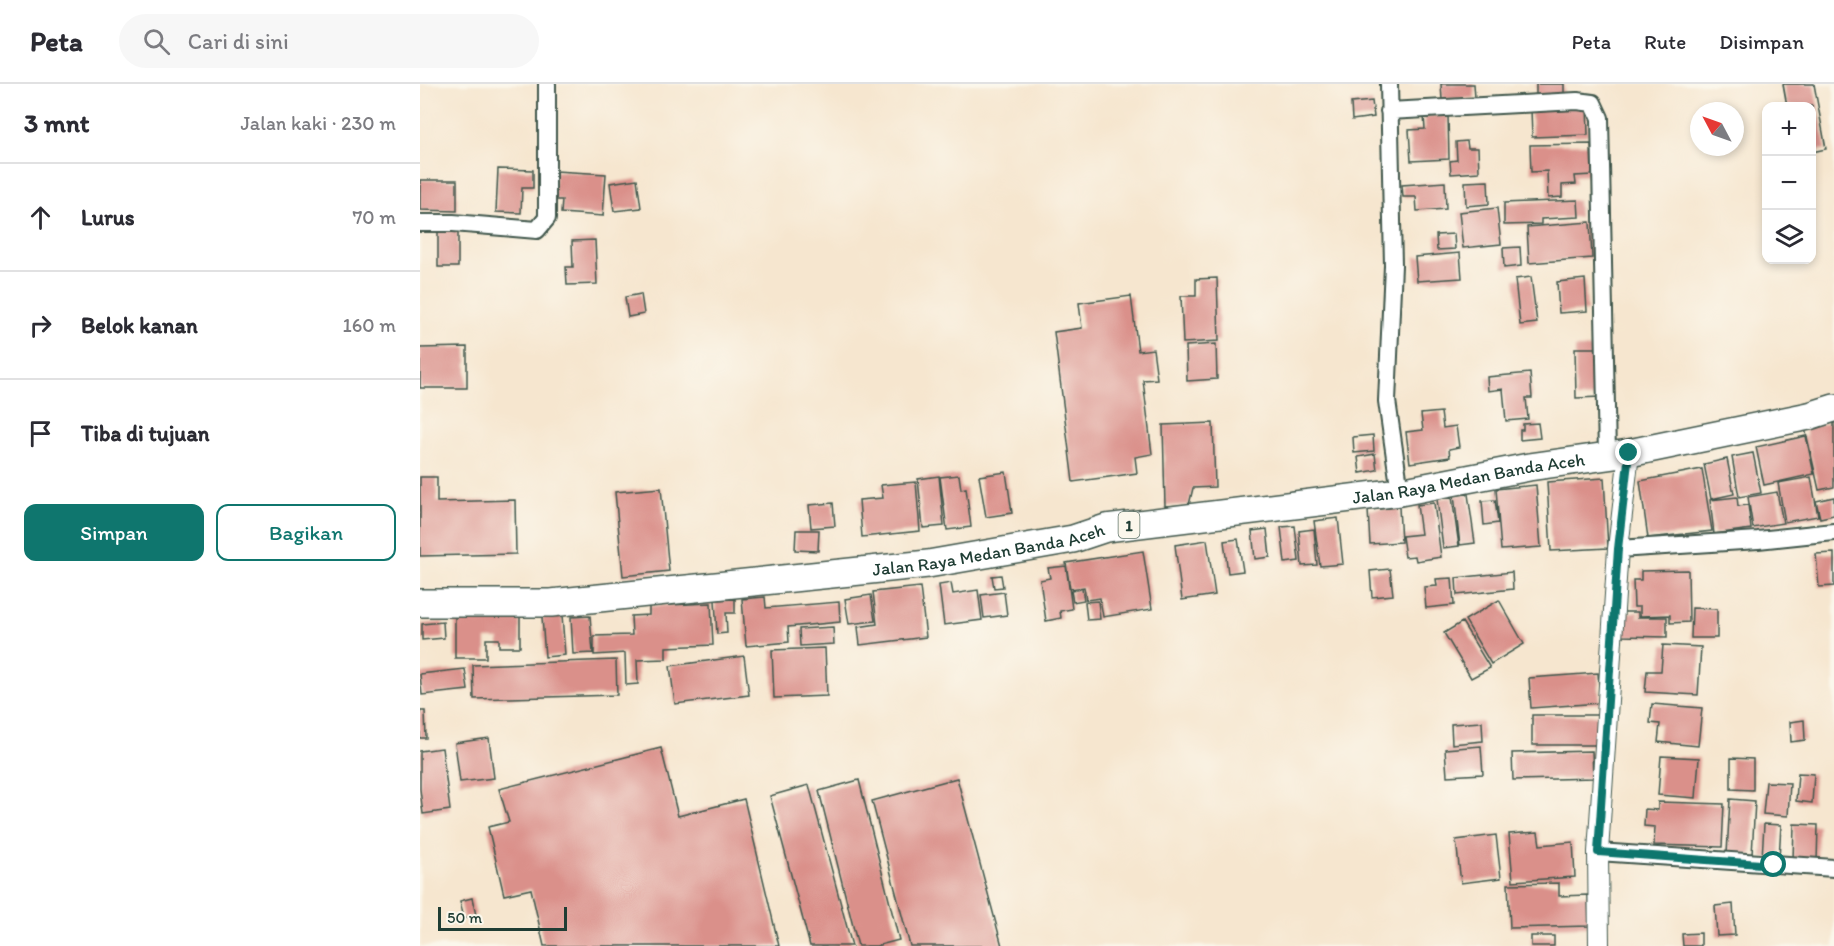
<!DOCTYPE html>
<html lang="id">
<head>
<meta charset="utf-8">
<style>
  :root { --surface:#fff; --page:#f7f7f7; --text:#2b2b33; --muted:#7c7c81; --line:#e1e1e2; --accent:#0f766e }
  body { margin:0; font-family:Itim,sans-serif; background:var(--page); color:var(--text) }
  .controls { position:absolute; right:18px; top:18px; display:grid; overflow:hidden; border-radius:12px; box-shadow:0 3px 9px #0003 }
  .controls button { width:54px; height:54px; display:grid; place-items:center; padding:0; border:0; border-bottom:2px solid var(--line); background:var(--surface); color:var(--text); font:30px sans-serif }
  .compass { position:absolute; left:1270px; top:18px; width:54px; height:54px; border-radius:50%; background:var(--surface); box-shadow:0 3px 9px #0003; rotate:311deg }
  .scale { position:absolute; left:18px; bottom:15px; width:129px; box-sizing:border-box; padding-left:6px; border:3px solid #1f3d34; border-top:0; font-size:16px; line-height:21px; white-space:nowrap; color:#1f3d34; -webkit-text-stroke:4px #fbf7ec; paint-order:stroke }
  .stop { position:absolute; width:18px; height:18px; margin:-14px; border:4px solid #0f766e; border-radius:50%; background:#fff }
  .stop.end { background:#0f766e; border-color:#fff; box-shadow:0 2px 6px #0008 }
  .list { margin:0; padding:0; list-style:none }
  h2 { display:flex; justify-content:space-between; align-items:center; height:78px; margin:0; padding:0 24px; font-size:26px }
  h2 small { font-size:20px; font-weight:400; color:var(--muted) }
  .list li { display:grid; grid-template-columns:39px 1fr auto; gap:18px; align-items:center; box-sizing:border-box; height:108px; padding:0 24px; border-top:2px solid var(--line) }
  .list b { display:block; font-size:22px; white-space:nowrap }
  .list em { font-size:20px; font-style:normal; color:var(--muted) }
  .actions { display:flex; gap:12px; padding:18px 24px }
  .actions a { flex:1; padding:14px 0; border:2px solid var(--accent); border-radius:12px; text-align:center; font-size:21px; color:var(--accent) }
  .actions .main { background:var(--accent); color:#fff }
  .icon { flex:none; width:33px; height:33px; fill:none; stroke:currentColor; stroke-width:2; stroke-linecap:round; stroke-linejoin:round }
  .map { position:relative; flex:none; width:1414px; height:862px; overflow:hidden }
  header { display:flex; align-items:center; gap:36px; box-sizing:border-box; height:84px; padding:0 30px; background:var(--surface); border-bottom:2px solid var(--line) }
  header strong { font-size:28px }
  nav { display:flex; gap:33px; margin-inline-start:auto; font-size:21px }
  .search { width:420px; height:54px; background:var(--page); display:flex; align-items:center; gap:15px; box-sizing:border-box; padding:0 21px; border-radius:33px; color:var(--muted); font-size:22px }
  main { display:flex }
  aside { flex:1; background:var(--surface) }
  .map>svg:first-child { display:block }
  .building { fill:#da908a }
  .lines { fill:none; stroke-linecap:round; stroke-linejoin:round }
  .minor-casing { stroke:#3f564b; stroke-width:20 }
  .tertiary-casing { stroke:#3f564b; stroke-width:22 }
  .trunk-casing { stroke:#3f564b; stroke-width:30 }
  .minor { stroke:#fff; stroke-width:16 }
  .tertiary { stroke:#fff; stroke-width:20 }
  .trunk { stroke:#fff; stroke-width:27 }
  .route { stroke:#0f766e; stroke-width:8 }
  .labels { text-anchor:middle; stroke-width:5; stroke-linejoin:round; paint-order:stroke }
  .shield { fill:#fbf7ec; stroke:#61756b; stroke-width:1.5 }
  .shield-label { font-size:16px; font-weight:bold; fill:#1f3d34 }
  .street-label { font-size:18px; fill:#1f3d34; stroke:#fbf7ec }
</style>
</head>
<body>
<header>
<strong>Peta</strong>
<div class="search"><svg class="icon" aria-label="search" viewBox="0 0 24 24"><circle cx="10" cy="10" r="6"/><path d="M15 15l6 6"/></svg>Cari di sini</div>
<nav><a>Peta</a><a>Rute</a><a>Disimpan</a></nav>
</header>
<main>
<aside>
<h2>3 mnt<small>Jalan kaki · 230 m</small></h2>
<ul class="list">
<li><svg class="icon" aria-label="ahead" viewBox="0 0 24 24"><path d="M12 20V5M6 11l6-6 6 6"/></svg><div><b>Lurus</b></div><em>70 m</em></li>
<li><svg class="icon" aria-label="right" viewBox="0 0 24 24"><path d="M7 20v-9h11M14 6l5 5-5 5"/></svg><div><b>Belok kanan</b></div><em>160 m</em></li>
<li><svg class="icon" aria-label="arrive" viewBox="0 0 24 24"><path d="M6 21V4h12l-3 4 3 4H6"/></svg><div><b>Tiba di tujuan</b></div></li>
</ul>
<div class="actions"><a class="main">Simpan</a><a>Bagikan</a></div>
</aside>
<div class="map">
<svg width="1414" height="862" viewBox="0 0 1414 862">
  <rect width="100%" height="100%" fill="#fbf7ec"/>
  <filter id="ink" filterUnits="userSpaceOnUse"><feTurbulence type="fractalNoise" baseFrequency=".0167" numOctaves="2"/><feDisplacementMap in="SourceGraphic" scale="12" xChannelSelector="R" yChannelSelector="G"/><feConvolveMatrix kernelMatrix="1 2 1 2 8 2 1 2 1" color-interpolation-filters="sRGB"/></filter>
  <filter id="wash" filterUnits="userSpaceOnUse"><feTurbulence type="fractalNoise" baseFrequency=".008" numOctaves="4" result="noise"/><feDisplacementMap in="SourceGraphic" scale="24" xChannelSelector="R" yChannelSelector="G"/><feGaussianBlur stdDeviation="1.35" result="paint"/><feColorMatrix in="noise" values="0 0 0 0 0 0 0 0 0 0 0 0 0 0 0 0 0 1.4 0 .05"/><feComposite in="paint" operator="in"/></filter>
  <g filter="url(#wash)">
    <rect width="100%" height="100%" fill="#f6e6cf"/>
    <g id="blocks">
      <path class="building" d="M1021 0H1054L1055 14 1022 16Z
        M1116 0H1144V12H1116Z
        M1363 0H1394L1406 65 1392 68V22H1367Z
        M952 17 954 33 932 36 931 19Z
        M1167 22 1168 51 1112 53 1111 25Z
        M1028 31 1029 75 991 77 989 46 1005 45 1004 32Z
        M1047 57 1048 64H1058L1059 88 1031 90 1030 77 1037 76 1036 58Z
        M1171 60 1172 91 1155 92 1156 100 1142 101V113L1128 114 1127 87 1111 88 1110 61Z
        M78 85 113 86V104H102L101 129 76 128Z
        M135 87 186 90 183 132 141 129 142 116H133Z
        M217 95 221 124 194 127 190 99Z
        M0 96H37V127L0 126Z
        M1068 97 1069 120 1046 122 1045 98Z
        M1025 98 1026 125 997 127 996 113H983L982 101Z
        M1158 116 1159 133 1121 135V140L1084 141V119Z
        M1077 124 1081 160 1043 164 1039 128Z
        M1170 138 1172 174 1109 179 1107 143Z
        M18 146H38V183H18Z
        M1034 150 1035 165 1017 166 1016 151Z
        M175 156 177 200 147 201 146 183H153L152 157Z
        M1100 163 1101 182 1084 184 1083 164Z
        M1040 169 1042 194 997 197 995 173Z
        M1111 193 1117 239 1100 241 1095 195Z
        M797 194 799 257 763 259 761 212H776V195Z
        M1165 195 1167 227 1139 229 1137 198Z
        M221 210 224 230 208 233 205 213Z
        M711 212 718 267 733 265 737 295 723 296 732 370 715 373 717 389 653 398 634 248 662 244 659 219Z
        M796 260 797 295 767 297 766 262Z
        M47 263V304H0V264Z
        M1155 264H1180L1181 313 1156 314Z
        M1110 289 1112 314H1106L1108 335 1086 337 1083 305 1068 307 1067 293Z
        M1021 328 1023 344 1036 342 1039 363 1029 365 1030 373 990 379 986 348 1003 346 1001 330Z
        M1414 338V403L1399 406 1385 344Z
        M793 339 795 403 773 404 769 421 745 422 743 341Z
        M1118 339 1120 354 1100 356V346H1103V340Z
        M953 351 954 367 934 369 933 353Z
        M1386 352 1394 390 1344 401 1336 363Z
        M1333 369 1341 409 1319 413 1312 373Z
        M955 370 957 386 940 389 938 373Z
        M1307 375 1314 410 1291 415 1284 380Z
        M1282 385 1292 447 1228 454 1220 397Z
        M586 388 592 429 566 433 559 392Z
        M539 391 541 405 546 404 551 443 527 446 520 393Z
        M519 392 524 442 503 444 498 395Z
        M0 393H17V418L95 416 96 470 0 472Z
        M1391 393 1398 432 1365 438 1358 399Z
        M1184 394 1188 464 1131 467 1127 398Z
        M496 398 500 447 442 453 439 416 463 414 461 401Z
        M1116 401 1121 463 1081 466 1076 405Z
        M241 404 249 487 203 492 195 408Z
        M1357 408 1363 439 1333 444 1328 413Z
        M1048 410 1055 459 1040 461 1034 411Z
        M1032 413 1039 462 1023 464 1017 415Z
        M1317 413 1318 422 1328 421 1331 445 1294 450 1290 416Z
        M1414 413V431L1400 434 1396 417Z
        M1075 416 1078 439 1064 441 1062 417Z
        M413 419 415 442 391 444 389 421Z
        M1014 419 1021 473 996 477 995 472 985 473 982 452 1001 450 997 421Z
        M979 423 981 458 950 460 948 426Z
        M918 434 923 480 900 482 894 437Z
        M875 442 879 477 865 479 861 443Z
        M847 445 850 473 835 475 832 447Z
        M894 445 897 481 882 482 879 447Z
        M376 446H399L398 467 375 466Z
        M818 455 823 487 808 489 804 457Z
        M787 456 795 511 762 516 755 461Z
        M723 467 732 525 683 533 680 514 666 516 664 503 650 505 646 479Z
        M1414 469V502L1399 503 1396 470Z
        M646 482 652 525 640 527 641 534 626 537 620 496 630 494 628 484Z
        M970 485 973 511 952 513 950 487Z
        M1268 486 1269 538 1250 539V531L1220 532V523H1214L1213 496H1221V487Z
        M1092 488 1093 505 1037 511 1036 494Z
        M581 491 583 503 574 504 572 492Z
        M1032 494 1034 521 1006 524 1004 503 1017 502 1016 495Z
        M531 499 533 510 558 506 562 536 524 541 519 501Z
        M500 503 506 553 440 561 438 543 457 540 453 508Z
        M662 505 664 516 653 518 651 507Z
        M584 508 587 531 564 534 561 511Z
        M451 511 455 537 429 540 425 515Z
        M345 513 346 524 419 518 420 538 368 543 369 558 326 562 322 515Z
        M315 515V529H306L307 549 297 550 295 516Z
        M1079 516 1104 560 1071 580 1045 536Z
        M678 517 680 535 667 536 665 518Z
        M291 519 293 561 246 563V575L217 576 218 600 206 601 205 569 174 571V552L212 551 211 532 229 531V522Z
        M1272 524 1297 525V554H1271Z
        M100 528V563H79V555H66V574H35V529Z
        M1202 528H1218V533H1247V553L1201 552Z
        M142 531 145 571 125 573 122 533Z
        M170 532 173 569 153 570 151 533Z
        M23 538 24 554 2 556V540Z
        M1042 538 1070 584 1051 594 1024 549Z
        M413 543 414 560 380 562 379 545Z
        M1243 561 1281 563 1278 611 1225 608 1227 587H1241Z
        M405 564 407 612 354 614 352 566Z
        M324 572 329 611 255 620 250 582Z
        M196 576 197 611 54 615 53 581Z
        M45 585 48 606 2 611 0 590Z
        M1178 589 1180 619 1111 624 1109 594Z
        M1232 620 1282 624 1278 662 1238 658 1240 640 1230 639Z
        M0 627H5L6 654H0Z
        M1112 631H1178V661H1112Z
        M1384 636 1385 656 1371 658 1370 638Z
        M1062 638 1063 657 1032 660 1031 640Z
        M69 654 74 694 40 698 35 659Z
        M1061 662 1063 690 1027 692 1025 665Z
        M22 664 30 726 3 730 0 705V667Z
        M241 664 258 732 324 715 359 862H124L111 805 84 811 68 743 89 738 79 705Z
        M1172 667 1173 694 1093 696 1092 669Z
        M1241 672 1279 674 1276 714 1238 711Z
        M1311 674 1333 675V706L1311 705Z
        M1378 689 1394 690 1392 719 1376 717Z
        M537 694 582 862H490L452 717Z
        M439 696 479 856 456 862H438L399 707Z
        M1346 698 1370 699 1368 732 1343 730Z
        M389 701 432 862H390L350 712Z
        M1310 715 1335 717 1332 771 1307 770Z
        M1238 718 1304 720 1302 763 1234 761 1235 743 1224 742 1225 725 1238 726Z
        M1344 740 1361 741 1359 774H1342Z
        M1374 740 1398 741 1397 778 1373 777Z
        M1118 748 1120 761 1153 758 1155 793 1093 797 1089 750Z
        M1076 751 1081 794 1041 799 1036 756Z
        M1139 799V812L1168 811 1169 842 1090 844 1088 800Z
        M52 814 56 831 44 834 40 817Z
        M1313 820 1315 851 1297 852 1295 822Z
        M1281 849V862H1263L1262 850Z
        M1111 852H1134V862H1111Z"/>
    </g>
  </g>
  <g filter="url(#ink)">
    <use href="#blocks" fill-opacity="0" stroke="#3f564b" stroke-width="1.5"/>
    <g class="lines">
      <defs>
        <path id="minor" d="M969 0 973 181 967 317 980 408
          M969 27 1157 17 1173 19 1180 34 1187 371
          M0 139H33L117 146 127 134V0
          M1198 465 1338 456 1414 448
          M1178 768 1414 784"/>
        <path id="tertiary" d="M1179 862 1178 768 1198 465 1209 369"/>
        <g id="trunk">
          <path id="s1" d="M0 519H131L508 480 653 455 686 444 980 408 1109 383 1209 369 1389 332 1414 324"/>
        </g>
      </defs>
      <use href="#minor" class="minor-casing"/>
      <use href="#tertiary" class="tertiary-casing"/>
      <use href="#trunk" class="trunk-casing"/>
      <use href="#minor" class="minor"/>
      <use href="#tertiary" class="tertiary"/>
      <use href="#trunk" class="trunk"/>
    </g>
  </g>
  <g class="lines" filter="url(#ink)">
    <path class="route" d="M1209 369 1198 465 1178 768 1354 781"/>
  </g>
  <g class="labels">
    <rect class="shield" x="698.5" y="428" width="21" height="26" rx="4.5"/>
    <g class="shield-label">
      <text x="709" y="447">1</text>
    </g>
    <g class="street-label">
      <text dy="6" stroke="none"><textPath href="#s1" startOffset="1058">Jalan Raya Medan Banda Aceh</textPath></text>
      <text dy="6" stroke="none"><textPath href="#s1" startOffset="572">Jalan Raya Medan Banda Aceh</textPath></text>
    </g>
  </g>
</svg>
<div class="controls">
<button>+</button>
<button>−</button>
<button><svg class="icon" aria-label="layers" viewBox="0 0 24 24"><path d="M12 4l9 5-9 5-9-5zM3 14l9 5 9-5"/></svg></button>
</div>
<svg class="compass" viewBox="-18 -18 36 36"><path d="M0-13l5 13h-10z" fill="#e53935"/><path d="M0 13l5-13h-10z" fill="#7c7c81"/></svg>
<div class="scale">50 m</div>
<div class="stop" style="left:1354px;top:781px"></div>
<div class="stop end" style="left:1209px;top:369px"></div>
</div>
</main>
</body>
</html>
